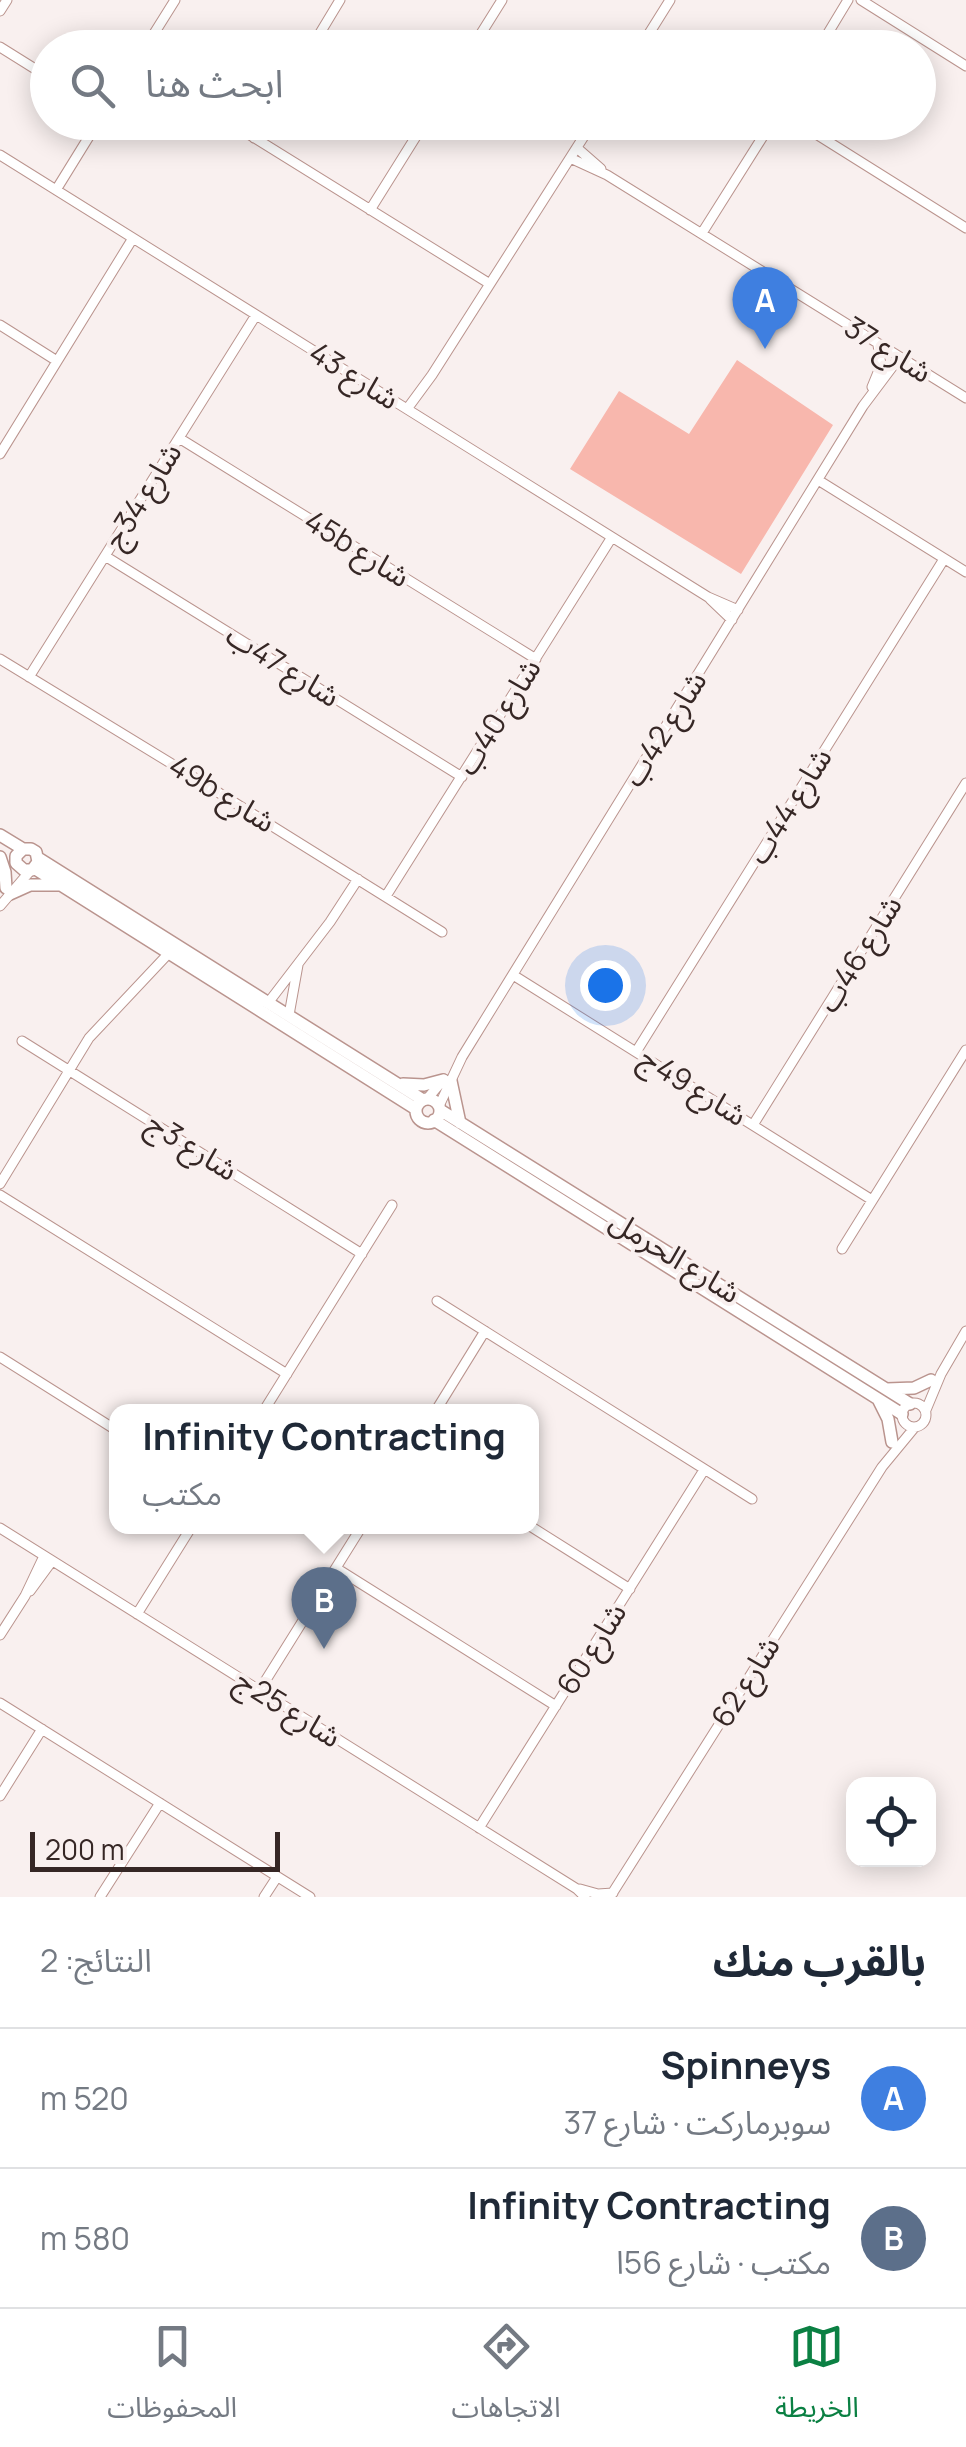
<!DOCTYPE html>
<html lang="ar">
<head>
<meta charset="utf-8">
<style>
  :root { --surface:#fff; --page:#f6f6f7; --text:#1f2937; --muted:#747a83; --line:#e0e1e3; --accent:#0b8043 }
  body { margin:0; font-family:Manrope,"Noto Sans Arabic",sans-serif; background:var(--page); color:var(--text); direction:rtl }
  .controls { position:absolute; right:30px; bottom:30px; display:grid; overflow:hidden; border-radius:20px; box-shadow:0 5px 25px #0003 }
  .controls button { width:90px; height:90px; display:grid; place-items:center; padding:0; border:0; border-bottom:2px solid var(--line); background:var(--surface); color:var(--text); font:50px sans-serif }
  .scale { position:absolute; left:30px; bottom:25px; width:250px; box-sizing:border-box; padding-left:10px; border:5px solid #362725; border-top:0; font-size:28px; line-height:35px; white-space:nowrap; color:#362725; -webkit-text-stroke:8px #f9f0ef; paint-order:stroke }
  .you { position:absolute; left:605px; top:985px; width:35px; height:35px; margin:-25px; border:8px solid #fff; border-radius:50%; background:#1a73e8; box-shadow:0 0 0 15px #1a73e833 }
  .badge { display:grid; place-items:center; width:65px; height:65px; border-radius:50%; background:var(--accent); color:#fff; font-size:32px; font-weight:700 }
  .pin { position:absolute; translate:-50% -82px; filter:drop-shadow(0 2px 5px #0008) }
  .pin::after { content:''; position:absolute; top:52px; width:35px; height:30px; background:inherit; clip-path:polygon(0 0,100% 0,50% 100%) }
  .popup { position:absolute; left:109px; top:1404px; width:430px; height:130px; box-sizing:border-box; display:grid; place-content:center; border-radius:20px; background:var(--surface); filter:drop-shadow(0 2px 8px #0005); font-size:32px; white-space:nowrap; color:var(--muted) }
  .popup b { font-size:38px; color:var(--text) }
  .popup::after { content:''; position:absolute; left:50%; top:100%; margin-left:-20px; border:20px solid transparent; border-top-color:var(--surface) }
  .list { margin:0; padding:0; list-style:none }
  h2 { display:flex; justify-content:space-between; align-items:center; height:130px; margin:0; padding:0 40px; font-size:42px }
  h2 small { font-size:32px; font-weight:400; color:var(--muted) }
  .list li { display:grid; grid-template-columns:65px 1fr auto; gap:30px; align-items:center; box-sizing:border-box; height:140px; padding:0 40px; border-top:2px solid var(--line) }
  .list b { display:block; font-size:38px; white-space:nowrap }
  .list p { margin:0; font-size:32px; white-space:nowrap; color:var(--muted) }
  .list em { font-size:32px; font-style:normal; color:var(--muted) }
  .icon { flex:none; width:55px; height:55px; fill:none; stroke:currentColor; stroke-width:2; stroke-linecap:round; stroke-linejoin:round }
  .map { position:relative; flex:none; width:966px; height:1897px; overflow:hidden; direction:ltr }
  .search { position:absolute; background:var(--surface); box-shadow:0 5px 25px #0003; left:30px; right:30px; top:30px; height:110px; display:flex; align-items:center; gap:25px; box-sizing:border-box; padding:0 35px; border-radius:55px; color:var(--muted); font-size:38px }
  .sheet { height:410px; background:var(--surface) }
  nav { display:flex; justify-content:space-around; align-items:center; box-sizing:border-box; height:140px; border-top:2px solid var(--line); background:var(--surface); font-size:28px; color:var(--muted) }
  nav a { display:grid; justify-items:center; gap:5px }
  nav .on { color:var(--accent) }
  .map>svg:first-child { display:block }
  .green { fill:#f8b7ad }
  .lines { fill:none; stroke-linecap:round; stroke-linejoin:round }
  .minor-casing { stroke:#ba948e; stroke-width:11 }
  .tertiary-casing { stroke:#ba948e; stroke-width:14 }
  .minor { stroke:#fff; stroke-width:9 }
  .tertiary { stroke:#fff; stroke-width:11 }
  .labels { text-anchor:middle; stroke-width:8; stroke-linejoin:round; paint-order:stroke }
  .street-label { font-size:30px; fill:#362725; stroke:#f9f0ef }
</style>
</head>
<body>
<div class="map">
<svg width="966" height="1897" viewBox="0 0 966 1897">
  <rect width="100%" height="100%" fill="#f9f0ef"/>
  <path class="green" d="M737 360 833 425 741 574 570 469 619 391 689 434Z"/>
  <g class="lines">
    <defs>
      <path id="minor" d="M861 0 966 66
        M0 11 7 0
        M0 47 48 77
        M145 48 175 0
        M311 48 340 0
        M472 48 502 0
        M640 48 670 0
        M819 48 848 0
        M229 122 490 284
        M797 122 966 228
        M254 138 264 122
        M577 148 601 169
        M0 155 708 597 738 610
        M570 158 607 175 966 398
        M56 190 98 122
        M370 210 425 122
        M702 233 772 122
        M0 325 57 361
        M872 387 881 365 878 345
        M407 409 432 375 593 122
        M179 438 536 659
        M0 454 133 238
        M818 480 966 572
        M105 556 462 777
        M710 599 732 620
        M0 659 208 786 442 932
        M29 677 256 315
        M386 896 612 537
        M0 906 31 870
        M513 975 872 1200
        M268 1003 330 922 358 879
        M289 1015 298 965
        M22 1041 362 1254
        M636 1052 944 559
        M427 1099 444 1079
        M439 1106 462 1057 863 406 899 358
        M753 1125 966 783
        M0 1184 89 1038 169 953
        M0 1195 287 1374
        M842 1249 966 1050
        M437 1301 752 1499
        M0 1357 116 1430
        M902 1415a12 12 0 1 1 24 0a12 12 0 1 1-24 0Z
        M926 1410 941 1374 966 1331
        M263 1412 392 1205
        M435 1412 485 1331
        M530 1526 630 1589
        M0 1528 577 1889 585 1897
        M336 1568 556 1706
        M30 1591 52 1561
        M137 1614 192 1526
        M0 1635 25 1596 44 1556
        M259 1691 362 1526
        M0 1703 310 1897
        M0 1796 42 1729
        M479 1828 704 1470
        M580 1889 598 1894 613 1893
        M100 1897 160 1803
        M264 1897 277 1877
        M610 1897 882 1467 915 1427"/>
      <path id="tertiary" d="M0 835 23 849H31L36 852 38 862 32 870H24L16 863V856L23 849
        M0 857 5 872 6 888
        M38 858 423 1100
        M34 868 416 1109
        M10 894 30 885H58
        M451 1081 460 1123
        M403 1084 424 1085 443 1080
        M416 1111a12 12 0 1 1 24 0a12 12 0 1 1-24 0Z
        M440 1110 910 1404
        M434 1120 902 1414
        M887 1389 914 1388 931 1380
        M879 1401 888 1419 892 1442"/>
    </defs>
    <use href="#minor" class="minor-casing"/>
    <use href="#tertiary" class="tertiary-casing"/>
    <use href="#minor" class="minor"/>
    <use href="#tertiary" class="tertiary"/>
  </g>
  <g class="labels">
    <g class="street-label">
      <text transform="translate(888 350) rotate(32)" y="10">شارع 37</text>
      <text transform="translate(354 376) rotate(32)" y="10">شارع 43</text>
      <text transform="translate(143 496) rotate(-58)" y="10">شارع 34ج</text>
      <text transform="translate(357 549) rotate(32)" y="10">45b شارع</text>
      <text transform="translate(283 666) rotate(32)" y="10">شارع 47ب</text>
      <text transform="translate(499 717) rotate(-58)" y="10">شارع 40ب</text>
      <text transform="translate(665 729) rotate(-58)" y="10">شارع 42ب</text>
      <text transform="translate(222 794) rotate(32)" y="10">49b شارع</text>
      <text transform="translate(790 806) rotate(-58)" y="10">شارع 44ب</text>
      <text transform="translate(860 954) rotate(-58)" y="10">شارع 46ب</text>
      <text transform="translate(693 1087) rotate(32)" y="10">شارع 49ج</text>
      <text transform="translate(192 1147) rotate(32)" y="10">شارع 3ج</text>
      <text transform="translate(675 1257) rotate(32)" y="10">شارع الحرمل</text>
      <text transform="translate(592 1649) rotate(-58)" y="10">شارع 60</text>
      <text transform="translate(746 1682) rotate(-58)" y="10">شارع 62</text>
      <text transform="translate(288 1709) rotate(32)" y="10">شارع 25ج</text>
    </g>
  </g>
</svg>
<div class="controls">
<button><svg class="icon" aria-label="locate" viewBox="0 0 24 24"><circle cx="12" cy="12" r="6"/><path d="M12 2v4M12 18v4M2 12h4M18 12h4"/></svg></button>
</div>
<div class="scale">200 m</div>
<div class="you"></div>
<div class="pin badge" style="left:765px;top:349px;background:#3f7fe0">A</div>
<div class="pin badge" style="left:324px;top:1649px;background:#5c6f8a">B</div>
<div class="popup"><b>Infinity Contracting</b>مكتب</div>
<div class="search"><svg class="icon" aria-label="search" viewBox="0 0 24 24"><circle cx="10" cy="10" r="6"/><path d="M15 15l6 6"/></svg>ابحث هنا</div>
</div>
<section class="sheet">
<h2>بالقرب منك<small>النتائج: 2</small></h2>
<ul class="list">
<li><span class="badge" style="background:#3f7fe0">A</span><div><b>Spinneys</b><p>سوبرماركت · شارع 37</p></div><em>520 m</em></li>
<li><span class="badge" style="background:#5c6f8a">B</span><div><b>Infinity Contracting</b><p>مكتب · شارع 56ا</p></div><em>580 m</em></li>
</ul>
</section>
<nav>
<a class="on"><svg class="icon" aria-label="map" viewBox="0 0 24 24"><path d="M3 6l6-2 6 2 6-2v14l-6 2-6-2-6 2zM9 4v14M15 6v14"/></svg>الخريطة</a>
<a><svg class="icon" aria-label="directions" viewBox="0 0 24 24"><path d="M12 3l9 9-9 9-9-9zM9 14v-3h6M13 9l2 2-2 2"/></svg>الاتجاهات</a>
<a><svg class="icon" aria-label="saved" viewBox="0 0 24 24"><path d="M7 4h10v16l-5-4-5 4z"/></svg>المحفوظات</a>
</nav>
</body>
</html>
